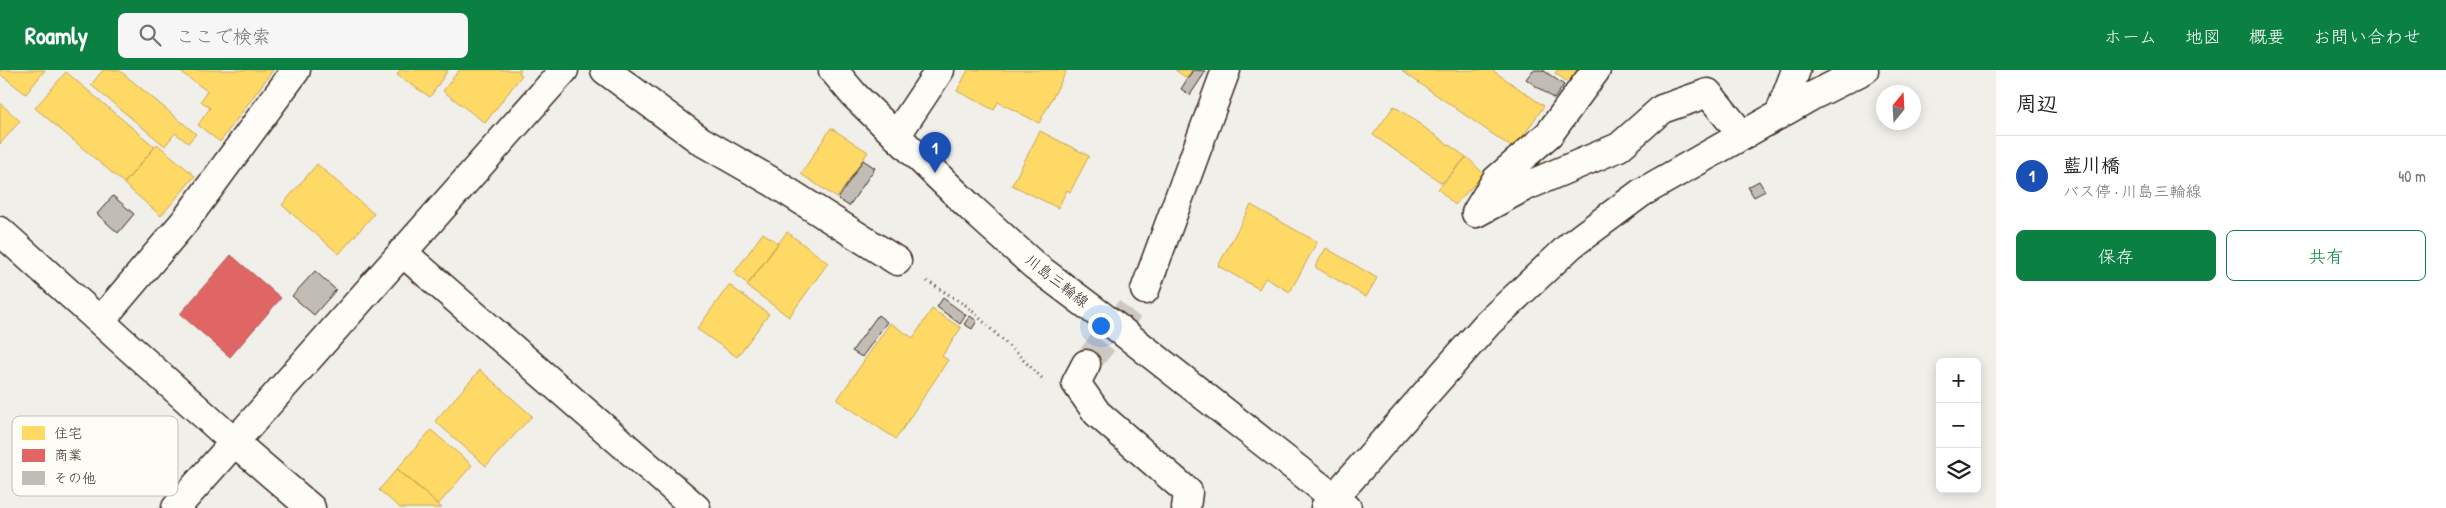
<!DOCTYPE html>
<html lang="ja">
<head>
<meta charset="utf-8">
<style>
  :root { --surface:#fff; --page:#f6f6f6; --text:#202124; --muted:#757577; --line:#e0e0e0; --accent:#0b8043 }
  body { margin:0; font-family:"Patrick Hand","Klee One",sans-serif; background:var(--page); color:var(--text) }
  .controls { position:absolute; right:15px; bottom:15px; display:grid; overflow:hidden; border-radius:8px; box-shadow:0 2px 12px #0003 }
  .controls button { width:45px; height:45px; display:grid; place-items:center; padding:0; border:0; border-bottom:1px solid var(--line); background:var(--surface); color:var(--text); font:25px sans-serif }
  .compass { position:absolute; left:1876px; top:15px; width:45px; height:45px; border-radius:50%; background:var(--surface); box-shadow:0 2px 12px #0003; rotate:18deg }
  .you { position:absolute; left:1100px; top:255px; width:18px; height:18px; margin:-12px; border:4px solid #fff; border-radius:50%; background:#1a73e8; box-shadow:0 0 0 8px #1a73e833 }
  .badge { display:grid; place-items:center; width:32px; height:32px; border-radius:50%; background:var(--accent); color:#fff; font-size:16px; font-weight:700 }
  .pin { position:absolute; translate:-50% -41px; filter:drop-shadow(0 1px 2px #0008) }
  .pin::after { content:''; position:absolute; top:26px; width:18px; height:15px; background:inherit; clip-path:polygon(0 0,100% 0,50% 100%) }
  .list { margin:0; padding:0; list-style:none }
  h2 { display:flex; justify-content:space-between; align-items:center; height:65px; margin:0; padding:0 20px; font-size:21px }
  h2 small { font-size:16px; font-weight:400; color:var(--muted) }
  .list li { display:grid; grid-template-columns:32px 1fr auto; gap:15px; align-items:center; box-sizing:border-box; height:80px; padding:0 20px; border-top:1px solid var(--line) }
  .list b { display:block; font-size:19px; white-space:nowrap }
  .list p { margin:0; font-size:16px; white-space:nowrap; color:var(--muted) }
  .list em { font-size:16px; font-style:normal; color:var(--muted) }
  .actions { display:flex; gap:10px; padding:15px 20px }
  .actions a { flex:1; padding:11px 0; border:1px solid var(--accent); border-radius:8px; text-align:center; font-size:18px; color:var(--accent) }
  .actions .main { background:var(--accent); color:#fff }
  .icon { flex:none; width:28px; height:28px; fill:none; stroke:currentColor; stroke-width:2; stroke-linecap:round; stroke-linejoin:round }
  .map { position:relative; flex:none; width:1996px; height:438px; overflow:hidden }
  header { display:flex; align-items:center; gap:30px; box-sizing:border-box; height:70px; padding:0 25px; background:var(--accent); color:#fff }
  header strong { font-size:24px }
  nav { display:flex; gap:28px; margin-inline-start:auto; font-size:18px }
  .search { width:350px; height:45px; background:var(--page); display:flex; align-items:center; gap:12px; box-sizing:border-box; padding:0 18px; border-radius:8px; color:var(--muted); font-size:19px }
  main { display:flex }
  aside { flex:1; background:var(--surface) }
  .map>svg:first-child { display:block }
  .homes { fill:#ffd966; stroke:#c4a450 }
  .shops { fill:#e06666; stroke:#ae5450 }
  .building { fill:#c1bcb4; stroke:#3b2a1e }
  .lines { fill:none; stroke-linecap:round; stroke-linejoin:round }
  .minor-tunnel { stroke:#cdc8c1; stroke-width:28; stroke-dasharray:28 14; stroke-linecap:butt }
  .minor-casing { stroke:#3b2a1e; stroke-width:31 }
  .major-casing { stroke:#3b2a1e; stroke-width:31 }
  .path { stroke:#3b2a1e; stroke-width:3; stroke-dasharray:1 4; stroke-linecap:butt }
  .minor { stroke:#fdfcf7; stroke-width:28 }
  .major { stroke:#fdfcf7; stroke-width:28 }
  .labels { text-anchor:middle; stroke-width:5; stroke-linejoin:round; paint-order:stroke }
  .street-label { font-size:15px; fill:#3b2a1e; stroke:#fdfcf7 }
  .key { fill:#fdfcf7; stroke:#c3bdb6; stroke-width:1 }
  .key-label { font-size:14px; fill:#3b2a1e }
</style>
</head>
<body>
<header>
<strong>Roamly</strong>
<div class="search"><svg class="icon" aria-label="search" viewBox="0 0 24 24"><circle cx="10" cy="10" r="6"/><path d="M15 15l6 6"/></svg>ここで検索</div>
<nav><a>ホーム</a><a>地図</a><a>概要</a><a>お問い合わせ</a></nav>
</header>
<main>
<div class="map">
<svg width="1996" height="438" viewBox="0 0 1996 438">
  <rect width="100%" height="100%" fill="#f1efea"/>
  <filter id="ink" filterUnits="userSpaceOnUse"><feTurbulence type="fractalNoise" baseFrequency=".02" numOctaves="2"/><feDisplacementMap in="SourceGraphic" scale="10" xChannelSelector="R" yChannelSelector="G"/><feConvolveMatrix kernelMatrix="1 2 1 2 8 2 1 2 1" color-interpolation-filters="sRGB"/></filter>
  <g filter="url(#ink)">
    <path class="homes" d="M0 0H45L26 24 0 4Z
      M103 0H119L196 64 188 73 175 63 165 76 91 15Z
      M178 0H273L220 72 198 55 210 38 201 31 207 21Z
      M400 0H448L430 27 397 5Z
      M459 0H521L519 3 522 5 485 53 443 21Z
      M968 0H1062L1066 2 1039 53 998 32 994 40 957 21Z
      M1175 0H1192L1187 8Z
      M1492 0 1544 36 1514 79 1402 1Z
      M1557 0H1579L1569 13 1555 3Z
      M66 2 155 77 124 113 35 38Z
      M0 33 20 51 0 74Z
      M1394 36 1466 87 1442 113 1373 65Z
      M831 58 868 82 837 128 801 104Z
      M1040 61 1089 86 1070 122 1067 120 1058 138 1012 115Z
      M157 74 195 106 161 146 124 114Z
      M1467 87 1484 104 1455 135 1438 119Z
      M317 94 374 144 339 184 282 135Z
      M1251 135 1317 172 1290 222 1265 208 1259 219 1218 196Z
      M787 162 828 193 789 247 747 216Z
      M763 163 778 173 748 214 734 203Z
      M1326 178 1377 208 1366 227 1315 197Z
      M729 215 769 244 737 287 697 259Z
      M932 239 961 258 942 286 948 290 896 369 837 330 890 253 913 268Z
      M480 300 532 346 486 396 435 351Z
      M431 360 472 395 438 435 397 399Z
      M397 399 426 423 442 438H400L379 420Z"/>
    <path class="shops" d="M231 185 281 228 230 287 180 244Z"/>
    <path class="building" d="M1193 0 1206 1 1190 25 1181 19Z
      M1533 0H1543L1564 15 1554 29 1526 9Z
      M863 90 875 98 849 136 838 129Z
      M1759 111 1765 121 1754 127 1748 117Z
      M113 126 134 144 118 163 97 144Z
      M315 201 336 220 314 245 292 226Z
      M943 228 966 245 960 254 937 237Z
      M878 245 887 252 862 287 852 281Z
      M970 246 977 251 972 259 964 254Z"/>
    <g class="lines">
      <path class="minor-tunnel" d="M1086 294 1145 220"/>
      <defs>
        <path id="minor" d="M605 0 701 71 771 111 897 191
          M1596 0 1549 64 1496 110 1476 143 1524 117 1619 77 1662 39 1708 23 1743 66
          M1779 45 1796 0
          M896 66 940 0
          M0 161 233 371 311 438
          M402 182 696 438
          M1145 220 1226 0
          M101 250 185 151 296 0
          M1086 294 1076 313 1097 343 1188 422 1186 438
          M176 438 564 0
          M1325 438 1488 253 1571 175 1641 123 1810 27 1864 0"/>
        <path id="major" d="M833 0 855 26 971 138 1034 195 1119 259 1347 438"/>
      </defs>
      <use href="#minor" class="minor-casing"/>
      <use href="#major" class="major-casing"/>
      <path class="path" d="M927 211 967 236 1042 308"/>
      <use href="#minor" class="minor"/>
      <use href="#major" class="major"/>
    </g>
  </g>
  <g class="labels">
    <g class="street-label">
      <text transform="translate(1057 211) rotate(38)" y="5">川島三輪線</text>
    </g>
  </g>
  <rect x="12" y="346" width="166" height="80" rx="8" class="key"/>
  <rect x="22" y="356" width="23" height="14" fill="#ffd966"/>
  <rect x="22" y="379" width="23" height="13" fill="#e06666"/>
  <rect x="22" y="401" width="23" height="14" fill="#c1bcb4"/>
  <g class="key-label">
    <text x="54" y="368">住宅</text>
    <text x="54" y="390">商業</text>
    <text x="54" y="413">その他</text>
  </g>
</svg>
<div class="controls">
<button>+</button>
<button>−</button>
<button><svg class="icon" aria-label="layers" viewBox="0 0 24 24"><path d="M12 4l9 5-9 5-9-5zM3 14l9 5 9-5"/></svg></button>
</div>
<svg class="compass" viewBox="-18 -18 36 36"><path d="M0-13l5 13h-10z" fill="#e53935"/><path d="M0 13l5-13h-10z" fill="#757577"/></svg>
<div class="you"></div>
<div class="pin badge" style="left:935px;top:103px;background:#1a4fb4">1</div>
</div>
<aside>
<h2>周辺<small></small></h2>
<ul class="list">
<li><span class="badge" style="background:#1a4fb4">1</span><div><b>藍川橋</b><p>バス停 · 川島三輪線</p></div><em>40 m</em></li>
</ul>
<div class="actions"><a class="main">保存</a><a>共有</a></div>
</aside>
</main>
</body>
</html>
